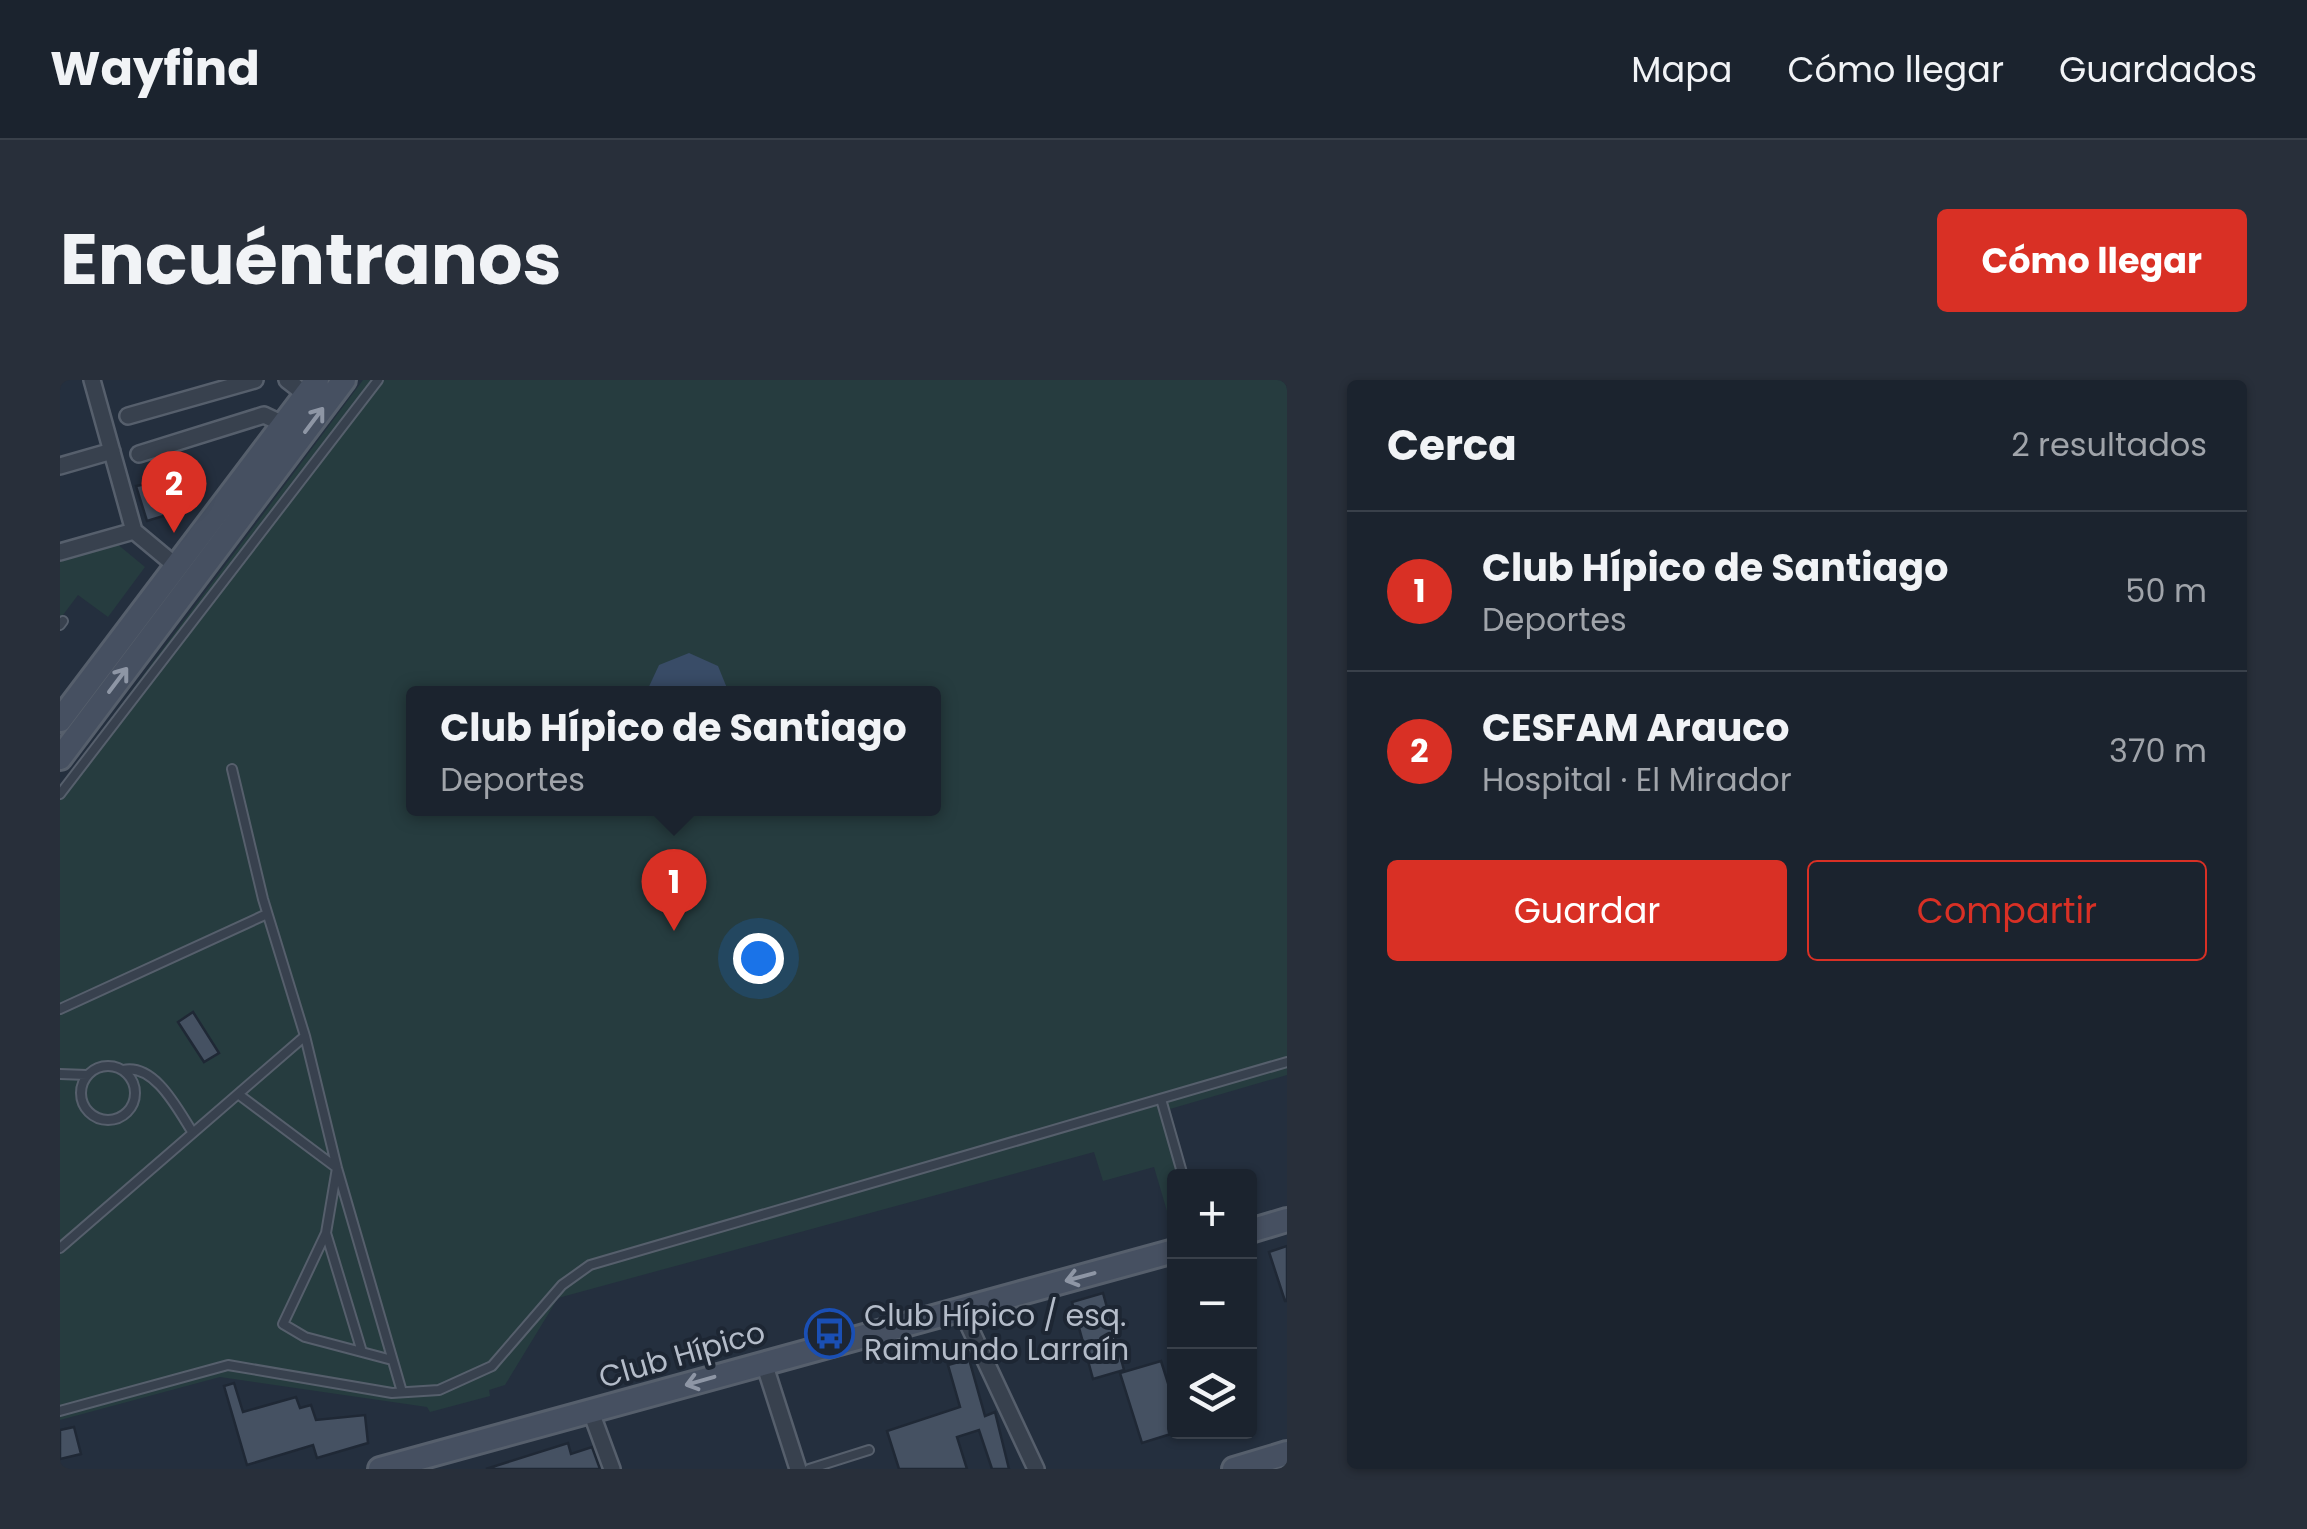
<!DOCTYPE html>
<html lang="es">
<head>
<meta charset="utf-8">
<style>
  :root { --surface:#1b232e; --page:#282f3a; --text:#f1f3f6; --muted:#a0a4aa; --line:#39404a; --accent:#d93025 }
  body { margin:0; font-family:Poppins,sans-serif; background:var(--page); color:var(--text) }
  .controls { position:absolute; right:30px; bottom:30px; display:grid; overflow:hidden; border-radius:10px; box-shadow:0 2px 8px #0004 }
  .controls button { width:90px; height:90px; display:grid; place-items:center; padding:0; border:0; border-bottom:2px solid var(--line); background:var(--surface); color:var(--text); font:50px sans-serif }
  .you { position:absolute; left:698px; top:578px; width:35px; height:35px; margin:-25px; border:8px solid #fff; border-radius:50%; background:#1a73e8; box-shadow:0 0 0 15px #1a73e833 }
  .badge { display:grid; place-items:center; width:65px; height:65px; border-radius:50%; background:var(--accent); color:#fff; font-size:32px; font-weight:700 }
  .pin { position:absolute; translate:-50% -82px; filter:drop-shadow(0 2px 5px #0008) }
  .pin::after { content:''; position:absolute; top:52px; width:35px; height:30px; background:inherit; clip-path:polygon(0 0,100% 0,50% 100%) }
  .popup { position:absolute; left:346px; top:306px; width:535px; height:130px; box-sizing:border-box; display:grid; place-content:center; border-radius:10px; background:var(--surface); filter:drop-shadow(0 2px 8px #0005); font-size:32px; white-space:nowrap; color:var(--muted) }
  .popup b { font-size:38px; color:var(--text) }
  .popup::after { content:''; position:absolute; left:50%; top:100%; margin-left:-20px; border:20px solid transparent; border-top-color:var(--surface) }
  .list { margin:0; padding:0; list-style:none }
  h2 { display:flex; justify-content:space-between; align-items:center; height:130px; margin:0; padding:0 40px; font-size:42px }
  h2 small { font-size:32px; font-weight:400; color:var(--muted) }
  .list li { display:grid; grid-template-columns:65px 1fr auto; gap:30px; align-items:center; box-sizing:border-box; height:160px; padding:0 40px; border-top:2px solid var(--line) }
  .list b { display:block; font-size:38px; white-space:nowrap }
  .list p { margin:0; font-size:32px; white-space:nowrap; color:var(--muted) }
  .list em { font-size:32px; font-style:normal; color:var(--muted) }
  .actions { display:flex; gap:20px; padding:30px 40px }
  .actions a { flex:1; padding:22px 0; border:2px solid var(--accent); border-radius:10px; text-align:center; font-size:35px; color:var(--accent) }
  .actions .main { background:var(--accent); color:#fff }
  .icon { flex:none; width:55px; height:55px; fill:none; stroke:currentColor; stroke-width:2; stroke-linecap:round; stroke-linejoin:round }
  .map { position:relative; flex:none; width:1227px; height:1089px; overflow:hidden; border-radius:10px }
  header { display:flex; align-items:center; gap:60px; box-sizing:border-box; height:140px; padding:0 50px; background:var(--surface); border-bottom:2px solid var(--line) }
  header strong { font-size:48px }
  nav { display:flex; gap:55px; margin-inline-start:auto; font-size:35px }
  .intro { display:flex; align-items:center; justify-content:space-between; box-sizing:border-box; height:240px; padding:0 60px }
  h1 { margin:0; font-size:70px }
  .button { padding:25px 45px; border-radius:10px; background:var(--accent); color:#fff; font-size:35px; font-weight:700 }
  main { display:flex; gap:60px; padding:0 60px }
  aside { flex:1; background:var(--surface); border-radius:10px; box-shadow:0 2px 8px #0004 }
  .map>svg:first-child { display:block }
  .green { fill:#263c3f; fill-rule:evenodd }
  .water { fill:#394c67 }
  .building { fill:#455162; stroke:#1f2835; stroke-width:2.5 }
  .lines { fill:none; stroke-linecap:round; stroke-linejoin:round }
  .lane-casing { stroke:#565f6c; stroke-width:12 }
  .street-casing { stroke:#565f6c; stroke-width:20 }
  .secondary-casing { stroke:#565f6c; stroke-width:28 }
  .lane { stroke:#38414e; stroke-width:8 }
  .street { stroke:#38414e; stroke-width:15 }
  .secondary { stroke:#465061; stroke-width:22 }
  .oneway { stroke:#8e96a5 }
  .labels { text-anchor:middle; stroke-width:8; stroke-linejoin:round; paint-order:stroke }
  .poi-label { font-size:30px; fill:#b4bcc9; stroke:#1d2633; text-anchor:start }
  .street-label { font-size:30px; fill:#b4bcc9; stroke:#1d2633 }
</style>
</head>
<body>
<header>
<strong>Wayfind</strong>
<nav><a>Mapa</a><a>Cómo llegar</a><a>Guardados</a></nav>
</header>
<div class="intro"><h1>Encuéntranos</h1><a class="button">Cómo llegar</a></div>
<main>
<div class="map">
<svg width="1227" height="1089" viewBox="0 0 1227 1089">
  <rect width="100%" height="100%" fill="#242f3e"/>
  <path class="green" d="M303 0H1227V695L1110 729 1128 796H1114V855L1094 787 1043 801 1034 772 498 918 445 1005 429 1010 430 1016 370 1032 367 1027 160 997 0 1040V407ZM354 314H874V428H354Z
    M56 163 85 187 48 237 18 215 0 239V178Z"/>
  <path class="water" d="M629 273 658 286 669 313H586L599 285Z"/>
  <path class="building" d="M139 94 144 110 133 113 136 126 87 141 76 106Z
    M133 632 159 673 144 682 118 642Z
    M1227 866V921H1225L1209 872Z
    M1043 913 1064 990 1033 999 1012 922Z
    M909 979 925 1036 935 1032 949 1089H932L919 1050 897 1057 907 1089H839L827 1051 900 1027 888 985Z
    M1101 981 1114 1022V1053L1082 1063 1060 993Z
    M174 1003 183 1032 236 1017 240 1028 251 1025 256 1040 305 1035 308 1063 257 1078 253 1065 187 1085 164 1006Z
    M14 1047 21 1074 0 1079V1050Z
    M508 1063 511 1074 532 1067 540 1089H426Z"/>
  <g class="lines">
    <defs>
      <path id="lane" d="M0 245 3 241
        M0 414 318 0
        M0 629 207 534
        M245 656 277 788 342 1012
        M21 713a27 27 0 1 1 54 0a27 27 0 1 1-54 0Z
        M63 690C95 683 118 730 133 753
        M0 694 27 695
        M178 714 277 788 266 853 223 944 245 957 332 980
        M1101 719 1123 796
        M266 853 302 972
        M0 868 245 656 203 519 172 389
        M0 1031 168 985 332 1013 379 1010 432 986 502 905 530 885 1227 682
        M749 1089 809 1070"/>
      <path id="street" d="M32 0 74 151 116 186
        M227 0 245 14
        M68 36 195 0
        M79 74 204 35 223 44
        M0 86 52 71
        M0 172 74 151
        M901 929 976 1089
        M704 983 738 1089
        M531 1032 552 1089"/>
      <path id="secondary" d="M0 340 257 0
        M0 378 284 0
        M1190 851 1227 840
        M320 1089 1114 871
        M1174 1089 1227 1073"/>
    </defs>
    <use href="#lane" class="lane-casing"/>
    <use href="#street" class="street-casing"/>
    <use href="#secondary" class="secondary-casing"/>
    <use href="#lane" class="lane"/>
    <use href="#street" class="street"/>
    <use href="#secondary" class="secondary"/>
  </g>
  <defs><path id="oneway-shaft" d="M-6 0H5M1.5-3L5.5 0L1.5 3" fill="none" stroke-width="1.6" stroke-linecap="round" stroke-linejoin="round" transform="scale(2.5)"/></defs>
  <g class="oneway">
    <use href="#oneway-shaft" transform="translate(254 40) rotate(-53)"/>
    <use href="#oneway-shaft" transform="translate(58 300) rotate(-53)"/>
    <use href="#oneway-shaft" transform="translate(1020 897) rotate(165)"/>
    <use href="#oneway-shaft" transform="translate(640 1001) rotate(164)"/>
  </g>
  <defs>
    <symbol id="bus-ring" viewBox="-11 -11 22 22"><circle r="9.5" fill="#1d2633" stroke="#1a4fb4" stroke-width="1.5"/><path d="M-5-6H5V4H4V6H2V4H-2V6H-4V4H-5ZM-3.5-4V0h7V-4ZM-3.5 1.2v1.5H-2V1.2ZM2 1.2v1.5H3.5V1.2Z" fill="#1a4fb4"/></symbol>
  </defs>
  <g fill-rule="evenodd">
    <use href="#bus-ring" x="742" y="926" width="55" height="55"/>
  </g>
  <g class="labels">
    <g class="poi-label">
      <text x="804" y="946">Club Hípico / esq.<tspan x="804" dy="34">Raimundo Larraín</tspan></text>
    </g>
    <g class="street-label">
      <text transform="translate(622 975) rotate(-16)" y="10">Club Hípico</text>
    </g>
  </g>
</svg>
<div class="controls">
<button>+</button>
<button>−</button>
<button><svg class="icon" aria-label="layers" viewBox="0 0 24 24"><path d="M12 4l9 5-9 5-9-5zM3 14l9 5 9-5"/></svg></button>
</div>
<div class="you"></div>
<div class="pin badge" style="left:614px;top:551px">1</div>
<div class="popup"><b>Club Hípico de Santiago</b>Deportes</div>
<div class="pin badge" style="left:114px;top:153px">2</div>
</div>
<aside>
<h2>Cerca<small>2 resultados</small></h2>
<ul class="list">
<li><span class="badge">1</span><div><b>Club Hípico de Santiago</b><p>Deportes</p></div><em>50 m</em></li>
<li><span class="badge">2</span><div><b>CESFAM Arauco</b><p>Hospital · El Mirador</p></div><em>370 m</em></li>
</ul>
<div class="actions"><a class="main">Guardar</a><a>Compartir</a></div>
</aside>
</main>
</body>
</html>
